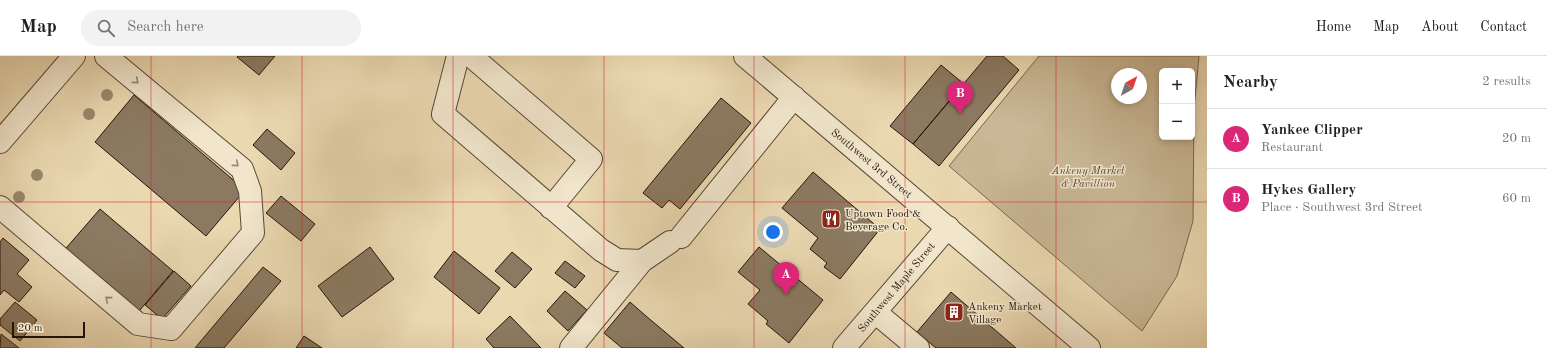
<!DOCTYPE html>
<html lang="en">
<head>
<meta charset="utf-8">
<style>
  :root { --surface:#fff; --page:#f2f2f2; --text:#202124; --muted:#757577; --line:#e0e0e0; --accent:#db2777 }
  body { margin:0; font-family:"Old Standard TT",serif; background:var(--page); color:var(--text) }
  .controls { position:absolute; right:12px; top:12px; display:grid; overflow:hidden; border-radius:6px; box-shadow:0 2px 6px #0003 }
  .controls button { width:36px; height:36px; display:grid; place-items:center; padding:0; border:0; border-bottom:1px solid var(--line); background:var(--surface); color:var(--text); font:20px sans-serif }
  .compass { position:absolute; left:1111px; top:12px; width:36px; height:36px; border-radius:50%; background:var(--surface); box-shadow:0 2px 6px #0003; rotate:40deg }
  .scale { position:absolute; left:12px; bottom:10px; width:73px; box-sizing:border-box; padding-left:4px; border:2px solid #25150b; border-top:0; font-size:11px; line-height:14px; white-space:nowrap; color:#25150b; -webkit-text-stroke:3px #f1e6cc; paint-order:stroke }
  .you { position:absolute; left:773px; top:176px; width:14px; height:14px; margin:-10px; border:3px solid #fff; border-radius:50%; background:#1a73e8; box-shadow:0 0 0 6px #1a73e833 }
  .badge { display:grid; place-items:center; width:26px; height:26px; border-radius:50%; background:var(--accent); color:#fff; font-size:13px; font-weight:700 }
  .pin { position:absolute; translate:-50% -33px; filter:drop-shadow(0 1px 2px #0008) }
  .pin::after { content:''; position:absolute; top:21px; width:14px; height:12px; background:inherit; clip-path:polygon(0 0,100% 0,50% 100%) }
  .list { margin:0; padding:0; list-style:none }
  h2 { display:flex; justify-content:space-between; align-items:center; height:52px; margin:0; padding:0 16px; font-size:17px }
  h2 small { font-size:13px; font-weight:400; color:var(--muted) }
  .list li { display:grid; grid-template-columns:26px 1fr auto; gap:12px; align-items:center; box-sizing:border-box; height:60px; padding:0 16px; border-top:1px solid var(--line) }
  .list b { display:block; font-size:15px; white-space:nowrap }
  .list p { margin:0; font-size:13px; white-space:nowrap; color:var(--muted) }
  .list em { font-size:13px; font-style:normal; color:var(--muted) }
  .icon { flex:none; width:22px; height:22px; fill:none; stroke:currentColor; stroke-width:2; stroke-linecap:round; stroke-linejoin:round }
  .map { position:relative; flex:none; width:1207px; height:292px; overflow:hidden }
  header { display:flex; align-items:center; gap:24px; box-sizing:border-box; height:56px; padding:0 20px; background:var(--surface); border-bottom:1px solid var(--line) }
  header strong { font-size:19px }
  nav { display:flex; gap:22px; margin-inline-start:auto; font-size:14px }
  .search { width:280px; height:36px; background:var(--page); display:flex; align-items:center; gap:10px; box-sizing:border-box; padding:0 14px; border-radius:22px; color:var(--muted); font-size:15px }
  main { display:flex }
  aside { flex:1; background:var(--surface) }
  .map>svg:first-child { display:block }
  .green { fill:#c9b795; stroke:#776650; fill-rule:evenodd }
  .building { fill:#8b7a61; stroke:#25150b }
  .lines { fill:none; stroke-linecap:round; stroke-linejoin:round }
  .minor-casing { stroke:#564634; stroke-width:24 }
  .minor { stroke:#f1e6cc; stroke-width:22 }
  .tree { fill:#99886c }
  .oneway { stroke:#958875 }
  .grid { fill:none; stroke:#d62828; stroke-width:1; stroke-opacity:0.55 }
  .labels { text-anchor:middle; stroke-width:3; stroke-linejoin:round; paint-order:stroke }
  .street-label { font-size:11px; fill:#25150b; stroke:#f1e6cc }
  .park-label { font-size:11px; font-style:italic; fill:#564634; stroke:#f1e6cc }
  .poi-label { font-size:11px; fill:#25150b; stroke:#f1e6cc; text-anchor:start }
</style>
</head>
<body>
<header>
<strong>Map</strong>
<div class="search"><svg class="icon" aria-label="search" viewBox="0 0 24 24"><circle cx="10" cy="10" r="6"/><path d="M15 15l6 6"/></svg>Search here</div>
<nav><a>Home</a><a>Map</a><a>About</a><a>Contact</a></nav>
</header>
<main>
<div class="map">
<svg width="1207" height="292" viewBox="0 0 1207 292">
  <rect width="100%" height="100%" fill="#ead8b1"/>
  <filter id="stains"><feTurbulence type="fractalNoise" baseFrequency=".005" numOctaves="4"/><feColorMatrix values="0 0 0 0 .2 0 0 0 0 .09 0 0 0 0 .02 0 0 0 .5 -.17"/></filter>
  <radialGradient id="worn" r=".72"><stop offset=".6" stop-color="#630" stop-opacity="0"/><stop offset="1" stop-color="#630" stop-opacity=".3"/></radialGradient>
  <path class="green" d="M1039 0H1199L1194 53 1193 165 1177 220 1142 275 949 110ZM1162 15H1192V81H1162ZM1117 18H1141V42H1117Z"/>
  <path class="building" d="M238 0H275L259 19 237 1Z
    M987 0H1003L1019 14 939 110 913 88Z
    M941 9 964 28 913 88 890 70Z
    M134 39 245 134 206 180 95 86Z
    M721 42 751 67 680 153 669 144 662 152 643 137Z
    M267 73 295 97 281 114 253 89Z
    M813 116 880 173 840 223 824 211 827 207 810 193 818 182 782 152Z
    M281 140 315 168 301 185 266 157Z
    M100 153 173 215 134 261 61 198Z
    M3 182 29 204 17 218 32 231 19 246 4 234 0 239V186Z
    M370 191 394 223 342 261 318 230Z
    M759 191 823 244 789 287 766 268 768 265 748 248 760 234 738 216Z
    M454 195 500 232 479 258 434 221Z
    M512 196 532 213 515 232 495 215Z
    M565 205 585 220 575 232 555 217Z
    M263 211 281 225 224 292H195Z
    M174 215 191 230 162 263 145 249Z
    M565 235 587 254 568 275 547 255Z
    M951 236 1016 292H936L917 276Z
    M15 246 37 264 20 285 0 269V263Z
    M630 246 646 260 684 292H622L604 277Z
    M510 260 541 292H494L486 283Z
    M1 278 19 292H0Z
    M304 280 322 292H296Z"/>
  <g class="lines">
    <defs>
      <path id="minor" d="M458 0 443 58 601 194 617 204 642 205 670 186
        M471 0 591 103 551 152
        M745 0 1089 292
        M0 86 74 0
        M0 151 138 268 171 273 253 177 250 135 242 113 106 0
        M681 181 794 41
        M875 256 918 292
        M571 292 642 205
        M844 292 948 171"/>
    </defs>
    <use href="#minor" class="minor-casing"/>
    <use href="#minor" class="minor"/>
  </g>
  <g class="tree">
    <circle cx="107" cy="39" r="6"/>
    <circle cx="89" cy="58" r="6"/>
    <circle cx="37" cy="119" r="6"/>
    <circle cx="19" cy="141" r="6"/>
  </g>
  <defs><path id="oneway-chevron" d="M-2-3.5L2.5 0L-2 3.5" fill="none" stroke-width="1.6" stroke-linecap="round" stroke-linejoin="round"/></defs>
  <g class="oneway">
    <use href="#oneway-chevron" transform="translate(136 25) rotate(40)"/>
    <use href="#oneway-chevron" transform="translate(236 108) rotate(40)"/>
    <use href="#oneway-chevron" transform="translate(108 243) rotate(-140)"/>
  </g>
  <path class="grid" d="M151 0V292M302 0V292M453 0V292M604 0V292M754 0V292M905 0V292M1056 0V292M0 146H1207"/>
  <defs>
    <symbol id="restaurant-square" viewBox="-11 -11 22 22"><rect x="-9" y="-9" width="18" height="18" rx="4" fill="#8f2418" stroke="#f1e6cc"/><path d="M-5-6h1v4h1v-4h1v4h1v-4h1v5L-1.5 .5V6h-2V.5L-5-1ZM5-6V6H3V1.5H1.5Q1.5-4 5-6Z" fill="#fff"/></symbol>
    <symbol id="building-square" viewBox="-11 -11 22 22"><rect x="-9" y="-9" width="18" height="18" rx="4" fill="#8f2418" stroke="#f1e6cc"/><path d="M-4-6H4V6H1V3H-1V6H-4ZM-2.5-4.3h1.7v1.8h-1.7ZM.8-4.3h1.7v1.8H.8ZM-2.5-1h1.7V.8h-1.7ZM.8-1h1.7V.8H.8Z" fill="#fff"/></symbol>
  </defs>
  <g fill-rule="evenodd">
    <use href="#restaurant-square" x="820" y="152" width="22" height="22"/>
    <use href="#building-square" x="943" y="245" width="22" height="22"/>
  </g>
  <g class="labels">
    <g class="street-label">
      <text transform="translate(872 107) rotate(40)" y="4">Southwest 3rd Street</text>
      <text transform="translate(896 231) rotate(-50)" y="4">Southwest Maple Street</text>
    </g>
    <g class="park-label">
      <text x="1088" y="118">Ankeny Market<tspan x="1088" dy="13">&amp; Pavillion</tspan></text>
    </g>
    <g class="poi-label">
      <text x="845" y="161">Uptown Food &amp;<tspan x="845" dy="13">Beverage Co.</tspan></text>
      <text x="968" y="254">Ankeny Market<tspan x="968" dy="13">Village</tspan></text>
    </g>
  </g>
  <rect width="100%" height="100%" filter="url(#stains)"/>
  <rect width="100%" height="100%" fill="url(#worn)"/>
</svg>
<div class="controls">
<button>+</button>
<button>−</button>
</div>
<svg class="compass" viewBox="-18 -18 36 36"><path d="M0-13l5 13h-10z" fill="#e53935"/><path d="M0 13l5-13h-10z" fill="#757577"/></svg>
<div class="scale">20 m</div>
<div class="you"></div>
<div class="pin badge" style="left:786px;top:239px">A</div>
<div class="pin badge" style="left:960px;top:58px">B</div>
</div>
<aside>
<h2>Nearby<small>2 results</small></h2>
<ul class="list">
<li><span class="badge">A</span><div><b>Yankee Clipper</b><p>Restaurant</p></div><em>20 m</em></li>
<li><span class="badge">B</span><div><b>Hykes Gallery</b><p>Place · Southwest 3rd Street</p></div><em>60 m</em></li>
</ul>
</aside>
</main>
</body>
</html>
